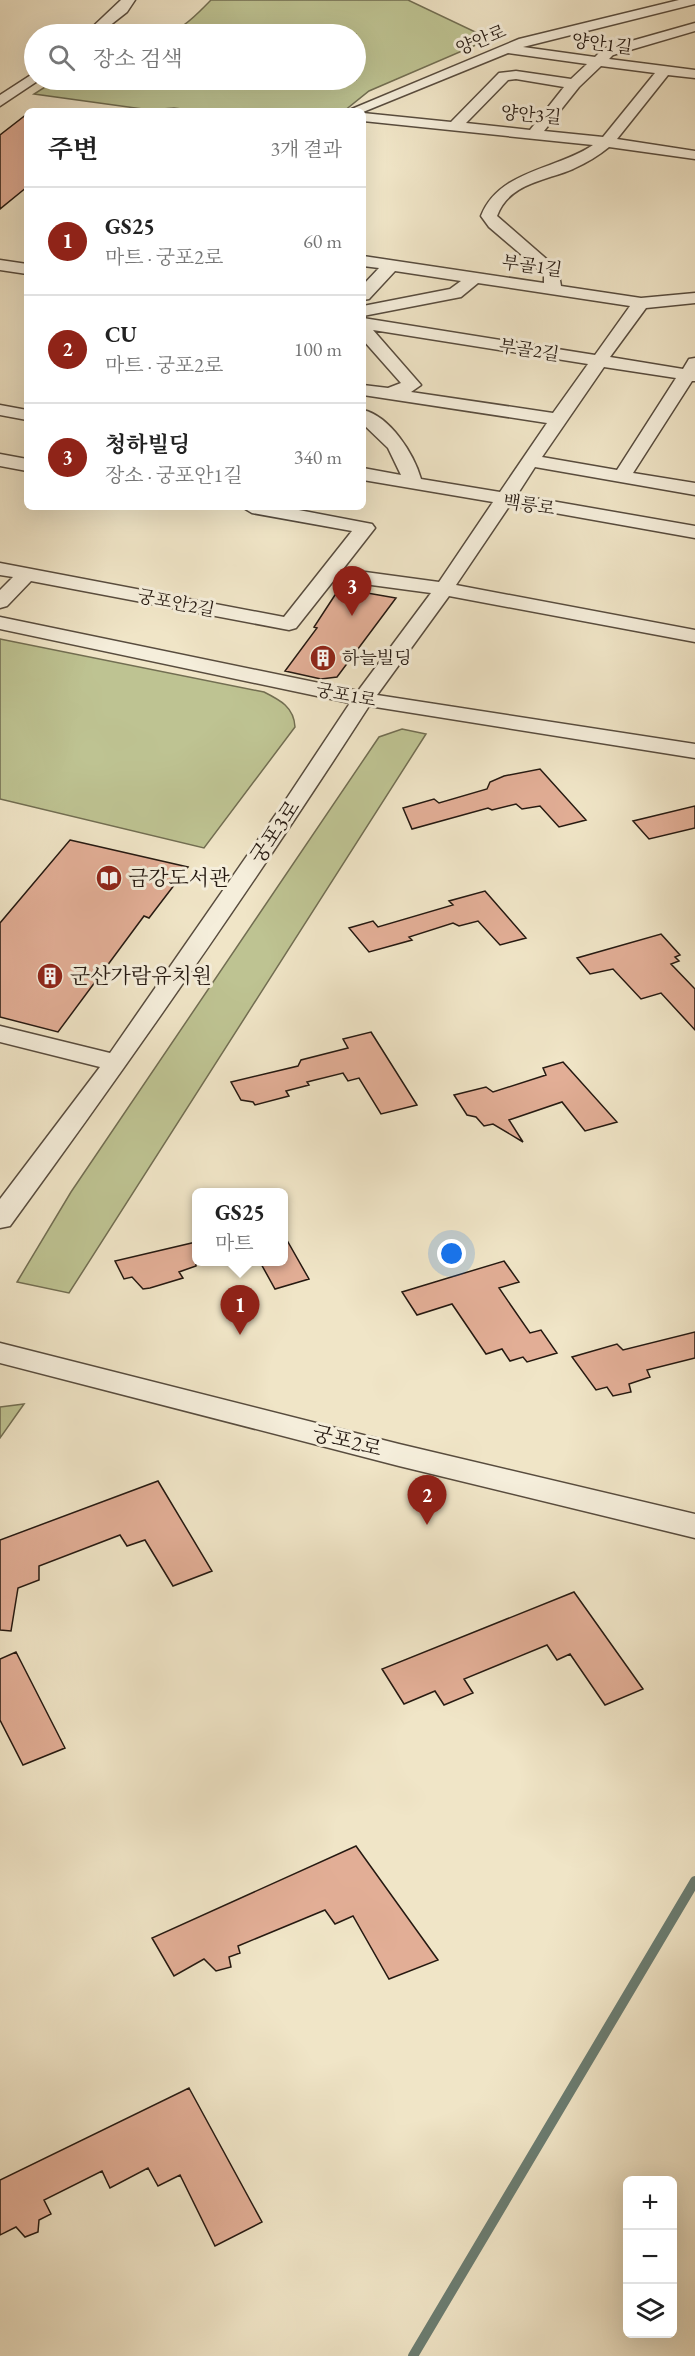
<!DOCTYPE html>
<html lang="ko">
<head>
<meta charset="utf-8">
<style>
  :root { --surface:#fff; --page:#f2f2f2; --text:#222; --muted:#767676; --line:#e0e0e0; --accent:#8f2418 }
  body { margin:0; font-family:"EB Garamond","Noto Serif KR",serif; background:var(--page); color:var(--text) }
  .controls { position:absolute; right:18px; bottom:18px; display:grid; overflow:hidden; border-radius:9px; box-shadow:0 6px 24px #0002 }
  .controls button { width:54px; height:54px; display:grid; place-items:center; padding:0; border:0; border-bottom:2px solid var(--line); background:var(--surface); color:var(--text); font:30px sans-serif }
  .you { position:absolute; left:452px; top:1254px; width:21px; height:21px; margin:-15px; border:4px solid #fff; border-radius:50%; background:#1a73e8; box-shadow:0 0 0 9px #1a73e833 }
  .badge { display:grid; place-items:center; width:39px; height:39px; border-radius:50%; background:var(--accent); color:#fff; font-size:20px; font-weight:700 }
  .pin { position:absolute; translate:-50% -50px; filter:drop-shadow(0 2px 3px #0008) }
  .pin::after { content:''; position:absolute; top:32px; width:21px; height:18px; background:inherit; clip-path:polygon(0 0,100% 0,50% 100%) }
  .popup { position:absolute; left:192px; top:1188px; width:96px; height:78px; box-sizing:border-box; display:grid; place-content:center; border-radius:9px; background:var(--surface); filter:drop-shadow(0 2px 4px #0005); font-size:20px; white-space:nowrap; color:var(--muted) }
  .popup b { font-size:22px; color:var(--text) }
  .popup::after { content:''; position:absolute; left:50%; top:100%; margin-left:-12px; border:12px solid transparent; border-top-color:var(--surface) }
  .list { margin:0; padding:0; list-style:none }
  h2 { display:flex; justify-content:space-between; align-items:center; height:78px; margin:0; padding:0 24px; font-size:26px }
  h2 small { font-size:20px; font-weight:400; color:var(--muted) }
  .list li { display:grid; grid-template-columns:39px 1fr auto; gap:18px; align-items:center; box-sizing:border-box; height:108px; padding:0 24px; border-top:2px solid var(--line) }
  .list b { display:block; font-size:22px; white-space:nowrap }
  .list p { margin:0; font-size:20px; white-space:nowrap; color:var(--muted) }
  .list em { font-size:20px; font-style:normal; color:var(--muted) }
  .icon { flex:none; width:33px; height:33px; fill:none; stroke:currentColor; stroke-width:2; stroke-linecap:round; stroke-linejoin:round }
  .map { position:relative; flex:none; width:695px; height:2356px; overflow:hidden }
  .search { position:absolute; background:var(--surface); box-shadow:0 6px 24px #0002; left:24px; top:24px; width:342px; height:66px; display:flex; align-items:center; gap:15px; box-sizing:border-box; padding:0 21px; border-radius:33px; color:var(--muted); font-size:22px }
  .panel { position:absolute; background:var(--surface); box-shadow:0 6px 24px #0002; left:24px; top:108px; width:342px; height:402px; border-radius:9px }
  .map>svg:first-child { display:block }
  .green { fill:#bec392; stroke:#726e52; stroke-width:1.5 }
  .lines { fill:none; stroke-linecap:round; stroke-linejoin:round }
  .stream { stroke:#6b7d72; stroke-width:10 }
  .building { fill:#e2ae96; stroke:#251911; stroke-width:1.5 }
  .minor-casing { stroke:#584c3e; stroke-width:3 }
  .minor { fill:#f5eedb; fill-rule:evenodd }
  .labels { text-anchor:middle; stroke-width:6; stroke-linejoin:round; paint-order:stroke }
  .far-street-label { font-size:18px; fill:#251911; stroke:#f5eedb }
  .far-poi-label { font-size:18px; fill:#251911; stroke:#f5eedb; text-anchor:start }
  .street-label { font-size:21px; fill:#251911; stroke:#f5eedb }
  .poi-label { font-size:21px; fill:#251911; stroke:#f5eedb; text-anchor:start }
</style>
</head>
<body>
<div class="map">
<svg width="695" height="2356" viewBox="0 0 695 2356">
  <rect width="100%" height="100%" fill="#f0e5c7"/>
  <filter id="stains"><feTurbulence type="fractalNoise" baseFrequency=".00333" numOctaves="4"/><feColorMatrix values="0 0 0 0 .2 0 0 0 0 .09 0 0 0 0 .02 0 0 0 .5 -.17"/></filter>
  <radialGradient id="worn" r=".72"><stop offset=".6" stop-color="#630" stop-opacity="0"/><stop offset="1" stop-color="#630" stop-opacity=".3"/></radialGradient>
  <path class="green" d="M211 0H408L490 39 369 91 344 111H197L174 108 150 110 34 94 56 80H356V34H157C181 33 195 16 211 0Z
    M0 639 264 692C280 700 294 707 295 727L204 848 0 799Z
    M402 729 426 734 69 1293 17 1282 71 1192 379 737Z
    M24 1404 0 1438V1407Z"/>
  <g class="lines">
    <path class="stream" d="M413 2356 695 1881"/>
  </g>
  <path class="building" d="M27 114V187L0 209V135Z
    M350 590 396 598 337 677 321 679 285 671 317 628 314 627 335 595Z
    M540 769 586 820 559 827 540 806 522 809 516 804 492 810 488 808 412 829 403 808 434 799 439 803 487 789 490 782 504 776Z
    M695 806V828L649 839 633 821Z
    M70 840 188 867 149 918 144 916 58 1032 0 1017V923Z
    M485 891 526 938 500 945 478 921 459 926 453 923 409 937 412 940 369 952 349 928 373 921 378 927 453 905 449 901Z
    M661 934 680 955 675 957 679 961 671 964 695 989V1030L661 993 641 999 613 969 590 974 577 958Z
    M371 1032 417 1105 381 1114 359 1078 348 1081 343 1073 307 1082 309 1085 286 1091 289 1096 255 1105 253 1102 241 1100 231 1082 298 1066 301 1060 348 1048 343 1039Z
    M563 1062 617 1122 585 1131 562 1102 509 1120 523 1142 493 1124 484 1126 476 1117 467 1115 454 1095 486 1087 493 1092 546 1075 543 1068Z
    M284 1235 309 1279 275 1289 260 1262H284Z
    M196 1242V1266L179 1272 183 1278 150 1288 143 1289 132 1277 124 1279 115 1261Z
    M504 1261 519 1282 499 1288 530 1333 541 1330 557 1353 527 1362 523 1357 510 1361 502 1349 486 1354 452 1304 417 1315 402 1292Z
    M695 1332V1358L647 1370 650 1377 629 1384 631 1392 613 1396 607 1387 596 1390 572 1357 617 1344 623 1350Z
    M158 1481 212 1571 173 1586 145 1540 127 1546 120 1535 39 1566V1580L18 1588 11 1631 0 1630V1540Z
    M574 1592 643 1689 605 1705 570 1654 557 1660 547 1645 464 1679 473 1693 444 1705 435 1691 404 1704 382 1669Z
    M16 1652 65 1748 23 1765 0 1720V1659Z
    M356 1846 438 1960 389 1979 353 1916 335 1924 325 1910 238 1946 240 1953 229 1957 231 1967 216 1971 204 1959 174 1976 152 1938Z
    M189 2088 262 2222 215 2246 180 2175 158 2186 148 2168 110 2188 102 2171 44 2200 51 2214 39 2220 38 2232 25 2237 16 2227 0 2235V2180Z"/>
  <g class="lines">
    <defs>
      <path id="minor" d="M121 0H135L127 12 99 34H85Z
        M679 0H695V4L523 47 595 57 603 49 695 23V31L613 55 609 59 695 70V78L668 75 617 139 695 151V159L609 147C598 156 586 163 573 169 545 181 509 183 497 216L558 269 561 286 641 298 695 293V303L646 308 610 357 683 369 689 359 695 358V381H692L633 473 695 483V495L535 467 517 495 695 526V538L510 505 456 585 695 630V642L449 596 377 695 695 744V758L369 706C255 883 134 1056 10 1226L0 1228V1199L100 1067 0 1042V1026L110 1053 285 801 350 703 0 629V617L358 691 431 593 334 580 296 628 289 630 31 581 7 606 0 608V590L13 577 0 575V563L284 617 352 531 252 513 242 507H283L372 524 375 528 343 569 439 582 493 502 363 480V468L401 475 388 448 363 424V410C390 416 414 454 421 479L500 492 547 423 363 395V385L388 388 401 383 363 340V318L595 355 630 306 478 283 461 297 363 316V306L450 289 461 281 395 271 369 299 363 300V285L379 268 363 266V256L544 283V274L489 227 481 216C499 170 556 170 593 145L363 121V113L451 122 499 73 516 71 571 79 587 64 508 53 363 112 347 111 519 39ZM601 66 655 73 603 137 544 131 579 87ZM516 79 564 87 530 130 466 123 508 80ZM373 330 588 364 553 413 411 392 421 385ZM604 367 676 378 617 470 542 457Z
        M34 73V80H39L0 106V95Z
        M0 260 27 264V274L0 270Z
        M0 405 27 410V420L0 415Z
        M0 454 27 459V471L0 466Z
        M0 1343 399 1444 695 1514V1538L399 1466 0 1363Z"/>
    </defs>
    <use href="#minor" class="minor-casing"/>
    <use href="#minor" class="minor"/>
  </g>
  <defs>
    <symbol id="building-disc" viewBox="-11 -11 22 22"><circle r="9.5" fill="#8f2418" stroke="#f5eedb"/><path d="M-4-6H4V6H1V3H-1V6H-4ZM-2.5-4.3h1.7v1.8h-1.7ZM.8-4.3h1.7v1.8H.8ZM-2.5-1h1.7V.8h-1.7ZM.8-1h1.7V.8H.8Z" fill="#fff"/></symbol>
    <symbol id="library-disc" viewBox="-11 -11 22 22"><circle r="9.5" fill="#8f2418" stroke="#f5eedb"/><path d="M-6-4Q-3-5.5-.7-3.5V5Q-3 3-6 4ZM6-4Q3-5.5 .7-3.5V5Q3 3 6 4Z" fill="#fff"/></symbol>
  </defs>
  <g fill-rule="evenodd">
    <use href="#building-disc" x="308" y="643" width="30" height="30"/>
    <use href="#library-disc" x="94" y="863" width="30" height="30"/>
    <use href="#building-disc" x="35" y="961" width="30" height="30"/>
  </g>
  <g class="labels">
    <g class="far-street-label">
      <text transform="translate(481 40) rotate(-22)" y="6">양안로</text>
      <text transform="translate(602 44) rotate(7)" y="6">양안1길</text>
      <text transform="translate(531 115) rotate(5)" y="6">양안3길</text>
      <text transform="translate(532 266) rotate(8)" y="6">부골1길</text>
      <text transform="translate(529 350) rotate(9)" y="6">부골2길</text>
      <text transform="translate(529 505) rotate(9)" y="6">백릉로</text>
      <text transform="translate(176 603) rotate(11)" y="6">궁포안2길</text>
      <text transform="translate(346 695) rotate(11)" y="6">궁포1로</text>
    </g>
    <g class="far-poi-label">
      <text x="342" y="664">하늘빌딩</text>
    </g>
    <g class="street-label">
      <text transform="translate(275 832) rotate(-56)" y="7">궁포3로</text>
      <text transform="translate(347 1441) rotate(14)" y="7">궁포2로</text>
    </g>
    <g class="poi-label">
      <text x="128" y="885">금강도서관</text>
      <text x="70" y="983">군산가람유치원</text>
    </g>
  </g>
  <rect width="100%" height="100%" filter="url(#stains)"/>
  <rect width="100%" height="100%" fill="url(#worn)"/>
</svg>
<div class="controls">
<button>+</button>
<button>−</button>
<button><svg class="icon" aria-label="layers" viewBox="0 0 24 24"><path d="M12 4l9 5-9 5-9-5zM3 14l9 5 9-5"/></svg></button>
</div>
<div class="you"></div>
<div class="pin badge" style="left:240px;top:1335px">1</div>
<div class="popup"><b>GS25</b>마트</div>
<div class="pin badge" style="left:427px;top:1525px">2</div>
<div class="pin badge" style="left:352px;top:616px">3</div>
<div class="search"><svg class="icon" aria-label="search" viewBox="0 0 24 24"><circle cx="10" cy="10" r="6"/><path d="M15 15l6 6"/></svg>장소 검색</div>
<section class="panel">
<h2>주변<small>3개 결과</small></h2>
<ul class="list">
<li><span class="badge">1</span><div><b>GS25</b><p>마트 · 궁포2로</p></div><em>60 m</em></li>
<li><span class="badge">2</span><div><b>CU</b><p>마트 · 궁포2로</p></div><em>100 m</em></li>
<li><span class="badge">3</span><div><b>청하빌딩</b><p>장소 · 궁포안1길</p></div><em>340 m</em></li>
</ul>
</section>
</div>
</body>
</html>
